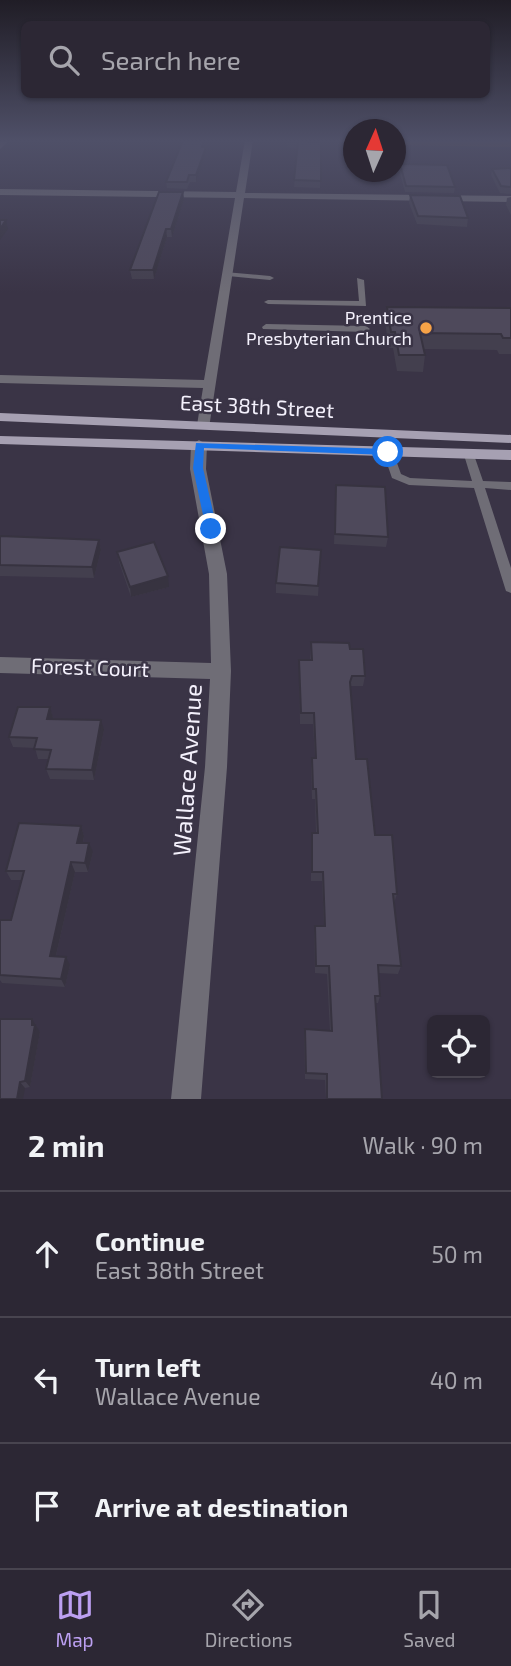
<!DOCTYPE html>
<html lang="en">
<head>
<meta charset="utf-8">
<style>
  :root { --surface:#2c2734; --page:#383340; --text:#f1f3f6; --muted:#a6a5ac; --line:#48444f; --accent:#bca0f2 }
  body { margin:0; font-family:"Exo 2",sans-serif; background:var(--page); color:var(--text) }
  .controls { position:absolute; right:21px; bottom:21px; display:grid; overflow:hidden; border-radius:10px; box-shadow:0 2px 5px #0004 }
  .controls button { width:63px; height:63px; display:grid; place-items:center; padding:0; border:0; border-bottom:2px solid var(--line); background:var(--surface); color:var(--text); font:35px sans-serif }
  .compass { position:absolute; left:343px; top:119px; width:63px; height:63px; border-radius:50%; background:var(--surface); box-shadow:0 2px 5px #0004; rotate:3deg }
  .stop { position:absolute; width:21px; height:21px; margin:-16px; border:5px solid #1a73e8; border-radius:50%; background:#fff }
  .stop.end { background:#1a73e8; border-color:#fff; box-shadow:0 2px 7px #0008 }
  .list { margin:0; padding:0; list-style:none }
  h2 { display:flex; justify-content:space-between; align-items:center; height:91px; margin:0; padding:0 28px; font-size:30px }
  h2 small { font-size:23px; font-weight:400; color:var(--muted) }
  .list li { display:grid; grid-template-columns:46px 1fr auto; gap:21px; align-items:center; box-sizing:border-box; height:126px; padding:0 28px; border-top:2px solid var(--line) }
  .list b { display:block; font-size:26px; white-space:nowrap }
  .list p { margin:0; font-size:23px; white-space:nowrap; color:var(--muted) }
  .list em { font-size:23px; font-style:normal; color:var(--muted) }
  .icon { flex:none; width:38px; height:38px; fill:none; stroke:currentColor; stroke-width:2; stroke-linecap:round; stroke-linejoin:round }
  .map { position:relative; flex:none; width:511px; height:1099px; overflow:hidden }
  .search { position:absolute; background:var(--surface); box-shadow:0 2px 5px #0004; left:21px; right:21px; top:21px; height:77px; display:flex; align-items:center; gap:18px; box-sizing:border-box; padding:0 24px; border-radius:10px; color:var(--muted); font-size:26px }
  .sheet { height:469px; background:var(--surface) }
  nav { display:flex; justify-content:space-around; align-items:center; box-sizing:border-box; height:98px; border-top:2px solid var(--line); background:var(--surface); font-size:19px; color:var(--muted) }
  nav a { display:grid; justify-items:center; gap:4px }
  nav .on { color:var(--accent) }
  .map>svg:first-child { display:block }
  .green { fill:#634d38 }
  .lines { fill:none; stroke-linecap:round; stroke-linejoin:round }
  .service { fill:#6f6d76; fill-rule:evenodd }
  .minor { fill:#6f6d76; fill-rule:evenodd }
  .primary { fill:#a6a0b2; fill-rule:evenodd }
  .wall { fill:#433f4e }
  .shaded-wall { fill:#373340 }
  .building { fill:#4e495b; stroke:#373340; stroke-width:2 }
  .route { fill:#1a73e8 }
  .poi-dot { fill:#f6a247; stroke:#3a3446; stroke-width:2.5 }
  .labels { text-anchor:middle; stroke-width:5; stroke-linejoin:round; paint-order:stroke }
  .far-poi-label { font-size:18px; fill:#f4f1fc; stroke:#3a3446; text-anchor:end }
  .street-label { font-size:21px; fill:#f4f1fc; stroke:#3a3446 }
  .near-street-label { font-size:24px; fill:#f4f1fc; stroke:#3a3446 }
</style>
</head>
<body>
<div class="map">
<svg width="511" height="1099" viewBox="0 0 511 1099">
  <rect width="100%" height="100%" fill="#3a3446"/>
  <path class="green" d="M396 140H511V147L396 145Z"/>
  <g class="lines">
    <path class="service" d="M225 272 270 276 274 278 270 280 228 276 224 274Z
      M357 278 364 280 366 306 268 304 264 302 268 300 359 301Z
      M266 324 366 326 370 329 366 332 263 329 262 327Z
      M388 449 393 452 401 474 410 478 472 481 464 455 469 452 474 455 483 481 511 482V490L485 488 511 568V593L506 591 505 588 474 488 409 485 392 478 383 452Z"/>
    <path class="minor" d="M2 140H10L0 149V142Z
      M245 140H253L245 193 511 196V202L244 198 209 428H199L197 425 203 388 0 383V375L204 380 235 198 0 195V189L236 192Z
      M199 440 207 445 206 469 227 574 231 671 227 767 201 1099H171L205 767 210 679 0 673V657L211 663 209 574 190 469 191 445Z"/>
    <path class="primary" d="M0 413 511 435V443L0 421Z
      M0 436 511 450V460L0 444Z"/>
  </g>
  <path class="wall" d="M206 140 204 147H206V153L196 182H190L187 189 167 188 166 182Z
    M287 140 321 142 320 188 294 187 297 149 287 147Z
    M400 164 455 187 454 193 405 192 399 170Z
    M511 168V194L500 193 491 175 492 169Z
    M183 192 184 200 172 237H167L154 279H132L130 270Z
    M410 195 468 218 467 227 417 224 409 203Z
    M511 197V215L506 205 507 198Z
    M387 307 511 308V354H499L497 350 424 349 425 355 423 372 397 371 393 348H389L385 322Z
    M336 485 388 537 386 547 334 544Z
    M0 536 99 540 101 550 94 578 0 576Z
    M321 550 318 596 276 593V583Z
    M117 552 169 587 131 597 119 562Z
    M311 642 350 649 365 676 363 686H350L356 759 375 835 397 894 394 903 401 966 398 974 378 973 380 996 378 1003H375L382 1099H326L325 1080 305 1079 304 1036 305 1029 330 1031 327 974 315 973 314 935 315 926H324L322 881H311V842L312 833H316L315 799H312L311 768 312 758H315L313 724H300L299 660H310Z
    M50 707 53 719 104 730 94 780 50 779 46 769 49 759H38L35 748 13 747 9 737Z
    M81 826 84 836 83 843 93 852 88 872H75L56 956 70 965 65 987 2 983 0 980V975L11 920 22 880H11L6 871Z
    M37 1026V1028L40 1032 30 1087 25 1088 0 1099Z"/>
  <path class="shaded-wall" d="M206 147V153L196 182V175Z
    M183 192 184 200 172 237 171 229Z
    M6 220 8 229 0 240V229Z
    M166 229 167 237 154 279 153 270Z
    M99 540 101 550 94 578 92 567Z
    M168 576 169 587 131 597 130 587Z
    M50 707 53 718 50 729 47 719Z
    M101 720 104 730 94 780 92 770Z
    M81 826 84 836 81 852 77 843Z
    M89 843 93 852 88 872 85 863Z
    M71 862 75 872 54 964 50 956Z
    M66 957 70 965 65 987 61 979Z
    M32 1019 40 1032 30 1087 25 1081Z
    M20 1082 25 1088 23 1099H17Z"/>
  <path class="building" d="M183 140H204L202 147H206L196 175H189L187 182H166Z
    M287 140H309V142H321V181L294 180 298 142 287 141Z
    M400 164 447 165 455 187 406 186Z
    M511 168V187L501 186 492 169Z
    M159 192H183L171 229H166L153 270H130Z
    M410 195 460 196 468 218 418 216Z
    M0 220H6L0 229Z
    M387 307 511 308V338H503L501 334 420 333 425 355H399L395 332H391Z
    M336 485 385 487 388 537 335 534Z
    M0 536 99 540 92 567 0 565Z
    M154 542 168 576 130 587 117 552Z
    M280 547 321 550 318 586 276 583Z
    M311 642 349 643 350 649H363L365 676H352L350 682 356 759H367L375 835H392L397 894H393L401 966 378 965 380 996H375L382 1099H327V1074L306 1073 305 1029 332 1031 329 966H316L315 926H325L323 872H312V833H318L316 789H313L312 758H316L314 713H301L299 660H312Z
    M18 707H50L47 719 101 720 92 770 46 769 51 750 34 749 37 738 9 737Z
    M19 823 81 826 77 843H89L85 863 71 862 50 956 66 957 61 979 0 975V920H11L24 871H6Z
    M0 1019H32V1025H35L25 1081 20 1082 17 1099H0Z"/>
  <linearGradient id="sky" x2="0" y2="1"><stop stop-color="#201d26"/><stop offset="0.48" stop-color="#4f5068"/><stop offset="1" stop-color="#4f5068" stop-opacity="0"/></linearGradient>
  <rect width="511" height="293" fill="url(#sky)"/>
  <path class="route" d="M196 443 388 449 393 452 388 455 204 448 203 468 217 529 211 533 206 529 193 468Z"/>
  <circle class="poi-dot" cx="426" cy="328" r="7"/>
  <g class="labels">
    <g class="far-poi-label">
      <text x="412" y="324">Prentice<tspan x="412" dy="21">Presbyterian Church</tspan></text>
    </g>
    <g class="street-label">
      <text transform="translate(257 407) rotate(3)" y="7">East 38th Street</text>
      <text transform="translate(90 668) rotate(2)" y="7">Forest Court</text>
    </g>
    <g class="near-street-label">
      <text transform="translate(188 770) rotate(-86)" y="8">Wallace Avenue</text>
    </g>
  </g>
</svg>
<div class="controls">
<button><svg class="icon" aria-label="locate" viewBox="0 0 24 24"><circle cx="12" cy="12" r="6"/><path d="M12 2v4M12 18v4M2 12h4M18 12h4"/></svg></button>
</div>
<svg class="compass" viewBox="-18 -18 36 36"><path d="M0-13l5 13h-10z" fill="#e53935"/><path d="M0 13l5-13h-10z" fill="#a6a5ac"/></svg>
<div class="stop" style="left:388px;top:452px"></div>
<div class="stop end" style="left:211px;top:529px"></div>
<div class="search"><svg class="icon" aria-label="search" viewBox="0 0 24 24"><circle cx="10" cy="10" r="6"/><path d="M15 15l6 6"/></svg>Search here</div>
</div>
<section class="sheet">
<h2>2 min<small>Walk · 90 m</small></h2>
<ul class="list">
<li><svg class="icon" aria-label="ahead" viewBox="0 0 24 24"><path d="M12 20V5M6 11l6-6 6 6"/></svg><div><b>Continue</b><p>East 38th Street</p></div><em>50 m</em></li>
<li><svg class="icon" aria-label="left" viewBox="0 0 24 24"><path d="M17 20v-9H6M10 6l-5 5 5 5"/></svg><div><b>Turn left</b><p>Wallace Avenue</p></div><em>40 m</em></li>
<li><svg class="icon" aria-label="arrive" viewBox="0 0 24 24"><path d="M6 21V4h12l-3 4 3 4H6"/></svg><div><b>Arrive at destination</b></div></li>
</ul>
</section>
<nav>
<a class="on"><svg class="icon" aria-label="map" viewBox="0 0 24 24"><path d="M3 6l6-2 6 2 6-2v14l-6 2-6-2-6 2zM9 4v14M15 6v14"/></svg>Map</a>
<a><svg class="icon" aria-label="directions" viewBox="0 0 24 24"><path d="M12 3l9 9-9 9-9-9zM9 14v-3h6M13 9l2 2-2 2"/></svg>Directions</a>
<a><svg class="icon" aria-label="saved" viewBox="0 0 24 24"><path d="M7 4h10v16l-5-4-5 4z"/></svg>Saved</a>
</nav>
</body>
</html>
